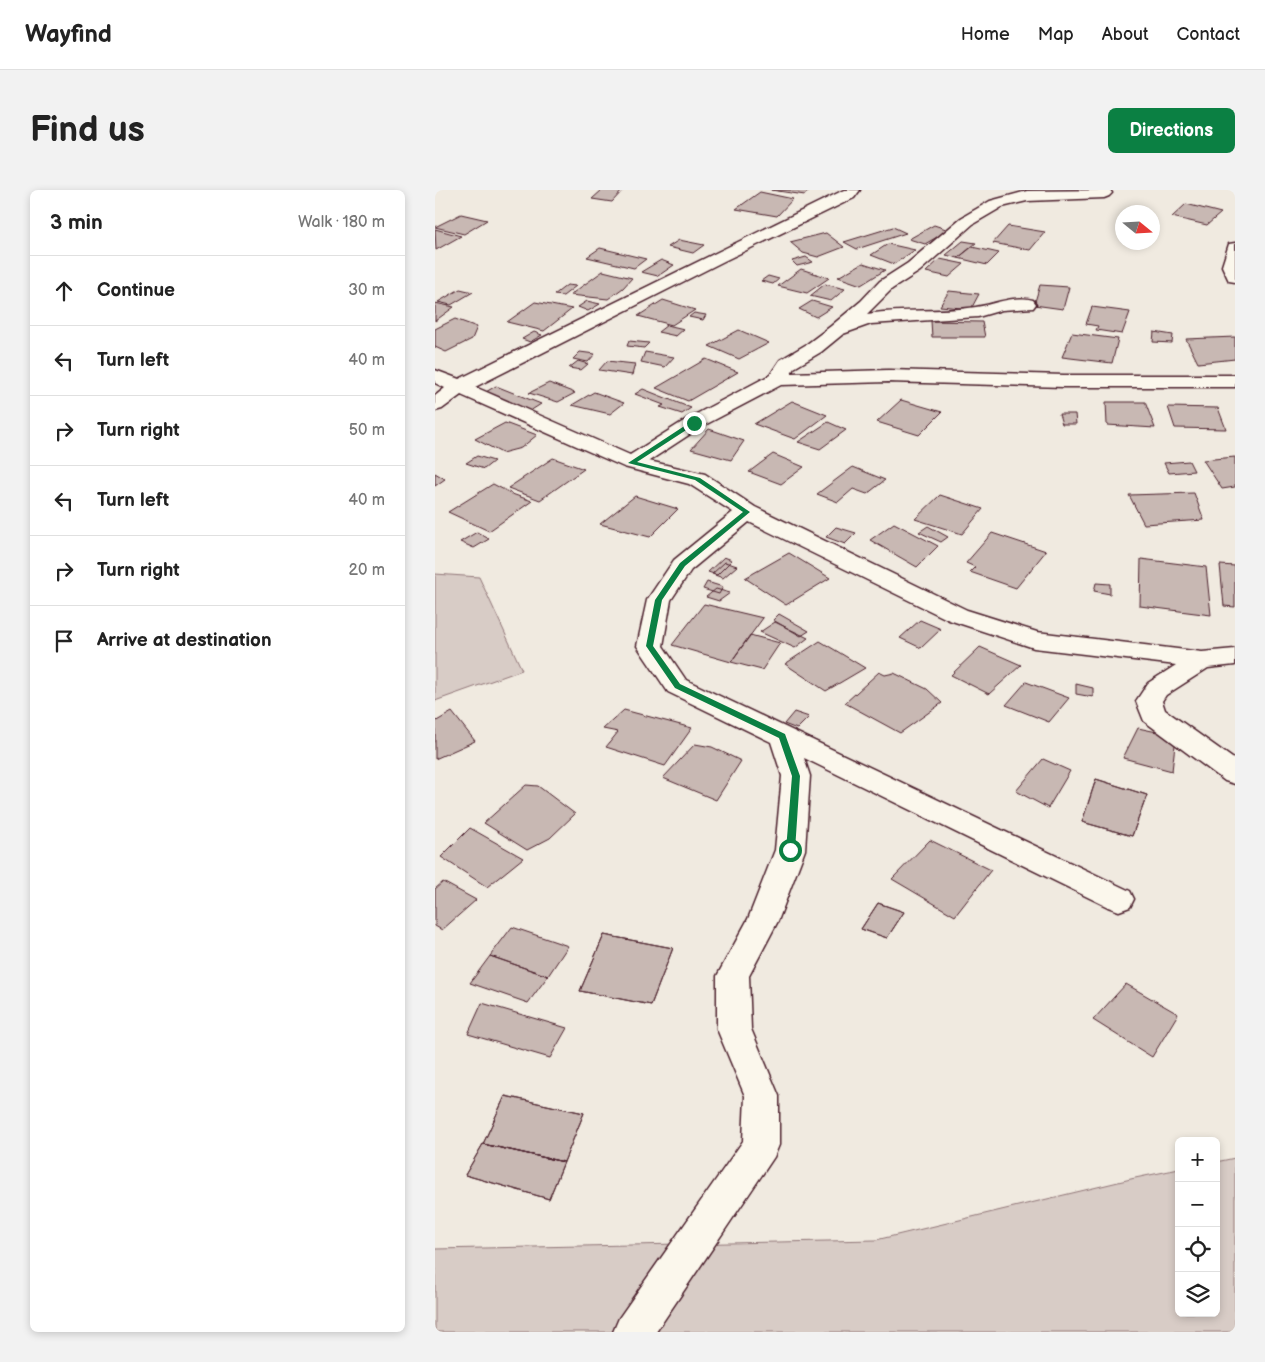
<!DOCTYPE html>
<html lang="en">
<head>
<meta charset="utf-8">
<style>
  :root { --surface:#fff; --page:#f2f2f2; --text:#222; --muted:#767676; --line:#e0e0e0; --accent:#0b8043 }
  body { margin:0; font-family:"Balsamiq Sans",sans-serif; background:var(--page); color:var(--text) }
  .controls { position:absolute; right:15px; bottom:15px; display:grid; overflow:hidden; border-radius:8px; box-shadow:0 2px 8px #0003 }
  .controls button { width:45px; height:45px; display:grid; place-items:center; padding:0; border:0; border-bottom:1px solid var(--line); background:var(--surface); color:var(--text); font:25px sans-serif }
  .compass { position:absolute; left:680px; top:15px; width:45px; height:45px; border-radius:50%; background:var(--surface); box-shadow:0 2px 8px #0003; rotate:108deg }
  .stop { position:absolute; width:15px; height:15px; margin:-11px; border:4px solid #0b8043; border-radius:50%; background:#fff }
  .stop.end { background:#0b8043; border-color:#fff; box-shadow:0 1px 5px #0008 }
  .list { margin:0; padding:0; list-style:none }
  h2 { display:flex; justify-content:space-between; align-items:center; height:65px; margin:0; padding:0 20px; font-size:21px }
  h2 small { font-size:16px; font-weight:400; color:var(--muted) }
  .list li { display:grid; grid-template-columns:32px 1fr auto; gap:15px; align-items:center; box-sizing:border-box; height:70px; padding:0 20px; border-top:1px solid var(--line) }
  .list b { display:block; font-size:19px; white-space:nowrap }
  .list em { font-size:16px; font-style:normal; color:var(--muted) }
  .icon { flex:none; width:28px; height:28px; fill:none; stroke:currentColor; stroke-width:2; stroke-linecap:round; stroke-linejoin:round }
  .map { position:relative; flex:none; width:800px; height:1142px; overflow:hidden; border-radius:8px }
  header { display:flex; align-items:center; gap:30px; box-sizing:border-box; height:70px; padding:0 25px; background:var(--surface); border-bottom:1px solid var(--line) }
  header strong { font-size:24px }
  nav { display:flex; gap:28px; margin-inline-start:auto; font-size:18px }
  .intro { display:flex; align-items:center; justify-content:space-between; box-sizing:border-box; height:120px; padding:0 30px }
  h1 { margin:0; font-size:35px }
  .button { padding:12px 22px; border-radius:8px; background:var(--accent); color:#fff; font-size:18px; font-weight:700 }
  main { display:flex; gap:30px; padding:0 30px }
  aside { flex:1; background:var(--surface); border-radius:8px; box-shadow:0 2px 8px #0003 }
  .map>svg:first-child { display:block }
  .green { fill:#d8ccc6; stroke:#917678 }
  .building { fill:#c8b8b3; stroke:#4a1f2b }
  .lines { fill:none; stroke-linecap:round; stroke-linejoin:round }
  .minor-casing { stroke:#4a1f2b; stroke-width:3 }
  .minor { fill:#fbf7ec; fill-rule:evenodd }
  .route { fill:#0b8043 }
</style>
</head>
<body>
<header>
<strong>Wayfind</strong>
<nav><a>Home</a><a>Map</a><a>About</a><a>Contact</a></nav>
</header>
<div class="intro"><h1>Find us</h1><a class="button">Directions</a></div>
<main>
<aside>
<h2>3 min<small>Walk · 180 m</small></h2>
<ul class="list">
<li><svg class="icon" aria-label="ahead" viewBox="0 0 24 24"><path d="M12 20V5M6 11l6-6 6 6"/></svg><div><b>Continue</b></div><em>30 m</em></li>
<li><svg class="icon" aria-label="left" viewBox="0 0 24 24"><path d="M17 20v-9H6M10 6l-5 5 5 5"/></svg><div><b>Turn left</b></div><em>40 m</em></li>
<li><svg class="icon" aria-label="right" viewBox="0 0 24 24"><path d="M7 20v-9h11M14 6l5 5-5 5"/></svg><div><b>Turn right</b></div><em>50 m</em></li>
<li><svg class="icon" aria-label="left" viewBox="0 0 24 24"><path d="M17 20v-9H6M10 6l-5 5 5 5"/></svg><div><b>Turn left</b></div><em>40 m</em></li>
<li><svg class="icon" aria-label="right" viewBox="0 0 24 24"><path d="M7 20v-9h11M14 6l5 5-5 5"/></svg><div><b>Turn right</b></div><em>20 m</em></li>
<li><svg class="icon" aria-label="arrive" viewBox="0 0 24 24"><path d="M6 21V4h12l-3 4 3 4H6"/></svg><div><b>Arrive at destination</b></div></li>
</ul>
</aside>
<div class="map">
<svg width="800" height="1142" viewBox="0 0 800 1142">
  <rect width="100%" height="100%" fill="#f0eae0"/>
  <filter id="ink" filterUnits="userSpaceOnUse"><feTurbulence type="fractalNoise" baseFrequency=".02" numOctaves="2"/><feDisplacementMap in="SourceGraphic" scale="10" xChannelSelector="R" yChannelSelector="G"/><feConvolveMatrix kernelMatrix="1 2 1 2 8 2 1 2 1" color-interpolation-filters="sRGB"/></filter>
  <g filter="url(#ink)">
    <path class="green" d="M0 384 44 387 87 480 0 511Z
      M800 968V1142H0V1059L441 1050 700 988 744 979V1123H781V972Z"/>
    <path class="building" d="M167 0H188L177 12 157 9Z
      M336 0H374L370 5Z
      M325 2 358 9 342 26 301 19Z
      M751 14 786 23 772 35 737 27Z
      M26 24 52 30 29 44 0 37Z
      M499 35 514 40 490 54 474 49Z
      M573 36 610 42 595 60 558 53Z
      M458 37 471 43 422 59 409 52Z
      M0 39 26 46 1 60Z
      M391 43 409 57 383 67 368 63 355 52Z
      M244 50 269 55 258 63 233 57Z
      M528 51 541 53 523 68 511 65Z
      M453 54 480 60 459 74 436 65Z
      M537 57 564 63 552 75 523 68Z
      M165 58 211 69 199 78 152 67Z
      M371 67 378 72 362 76 357 71Z
      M505 69 529 74 514 87 491 82Z
      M226 70 239 75 223 86 206 82Z
      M428 73 450 80 426 95 403 87Z
      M366 79 394 88 372 103 343 96Z
      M168 81 197 88 188 98 173 109 135 105Z
      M333 86 344 89 338 94 326 91Z
      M390 94 410 99 396 111 375 106Z
      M132 95 141 96 128 106 119 105Z
      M605 95 634 97 628 119 599 115Z
      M25 99 38 102 16 115 3 112Z
      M514 101 544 104 536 119 505 116Z
      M228 110 260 120 237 135 203 126Z
      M152 111 165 114 153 121 143 117Z
      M377 111 397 117 381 127 364 119Z
      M100 112 137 119 109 141 72 132Z
      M0 113 19 117 0 131Z
      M657 117 695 122 687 144 661 140 663 136 651 134Z
      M259 123 271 125 268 130 254 127Z
      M20 129 42 137 37 149 11 162 0 157V139Z
      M496 131 547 132 550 147H497Z
      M232 135 249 139 241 146 223 142Z
      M304 140 334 153 304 169 274 156Z
      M99 142 107 145 95 152 87 149Z
      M719 142 738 145 737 153 718 152Z
      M637 143 683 149 677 173 627 167Z
      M800 147V169L763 173 751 149Z
      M194 151 214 153 209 158 192 156Z
      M145 162 160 164 153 172 138 169Z
      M210 162 239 167 230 177 206 172Z
      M271 169 303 182 253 211 221 198Z
      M143 171 153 174 146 180 134 178Z
      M172 171 200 174 197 185 164 180Z
      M114 193 140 203 123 212 94 203Z
      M61 196 106 214 95 221 49 203Z
      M208 199 256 218 247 224 225 217 229 215 200 204Z
      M159 202 189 213 175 224 137 215Z
      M466 210 507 222 484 245 442 232Z
      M357 211 392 225 360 249 319 234Z
      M671 212H710L720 238 672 235Z
      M733 217 783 218 791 239 740 238Z
      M624 224H640L641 234H627Z
      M393 232 411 240 385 259 363 252Z
      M70 233 102 245 86 258 67 263 40 249Z
      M274 239 309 251 296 270 256 259Z
      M338 264 369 277 346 294 314 282Z
      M42 266 59 271 49 279 31 273Z
      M800 267V297L787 299 768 270Z
      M118 268 149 279 105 310 73 298Z
      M754 271 759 281 734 283 729 273Z
      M418 277 450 290 432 304 418 299 403 312 382 304Z
      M0 283 10 289 0 296Z
      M58 294 77 304 97 311 54 341 13 322Z
      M759 303 769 330 709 334 694 305Z
      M505 305 548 319 527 344 480 329Z
      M200 306 243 319 215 347 165 334Z
      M459 333 503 356 482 377 435 350Z
      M493 336 513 347 506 352 484 342Z
      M401 337 421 343 410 354 391 347Z
      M42 342 54 349 39 358 25 352Z
      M557 343 611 361 581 398 535 382 540 377 531 373Z
      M354 363 395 388 351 415 310 388Z
      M289 367 297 370 282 385 273 382Z
      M706 369 771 377 776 425 705 416Z
      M290 372 302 376 288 388 277 384Z
      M785 375 800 376V417L789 416Z
      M272 392 288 397 284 404 268 399Z
      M661 393 675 394V404L659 401Z
      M281 399 295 403 284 411 271 407Z
      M269 414 328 428 296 472 237 455Z
      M344 424 374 441 366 446 338 430Z
      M485 430 506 439 486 458 465 448Z
      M340 432 373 448 360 458 325 442Z
      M315 445 345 453 327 480 296 472Z
      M385 451 430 478 391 501 350 474Z
      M545 457 586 475 554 504 516 485Z
      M444 482 450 485 459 483 492 499 507 513 465 543 410 513Z
      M591 492 634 508 614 532 571 515Z
      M641 494 658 498V507L641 504Z
      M189 520 257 538 230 576 171 557 183 542 168 539Z
      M17 522 40 551 0 569V532Z
      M359 522 374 527 362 539 349 534Z
      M703 538 741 546 737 581 688 568Z
      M260 554 277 557 306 571 281 610 228 588Z
      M608 569 635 581 613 618 581 601Z
      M661 589 712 605 697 646 647 632Z
      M661 589 712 605 697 646 647 632Z
      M91 595 103 596 140 624 115 648 92 660 49 633Z
      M35 638 88 668 52 697 6 667Z
      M495 650 556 680 520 726 457 689Z
      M8 692 41 710 7 740 0 736V699Z
      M443 713 469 722 452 748 426 739Z
      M443 713 469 722 452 748 426 739Z
      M77 737 133 756 113 786 55 766Z
      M169 745 238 758 216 815 145 801Z
      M169 745 238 758 216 815 145 801Z
      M55 766 113 786 93 813 35 793Z
      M691 794 743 824 717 867 658 830Z
      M47 813 132 838 115 868 33 844Z
      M70 906 149 923 129 972 48 954Z
      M70 906 149 923 129 972 48 954Z
      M48 954 129 972 114 1009 30 985Z
      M48 954 129 972 114 1009 30 985Z"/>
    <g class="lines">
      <defs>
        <path id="minor" d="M409 0H425L419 8 289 71 40 197 195 265 252 229 335 185 345 170 372 154 396 136 426 111 445 91 473 73 526 28 555 11 592 1 675 0 677 3 674 6 669 8 592 11 567 17 538 34 485 81 457 99 432 124C468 118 505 123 541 117 561 114 578 105 598 110L601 114 598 118 567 120 543 127 436 134 408 144 386 162 359 178 356 183 453 180 629 185H800V197H629L453 192 346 195 266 237 214 271 270 284 320 317 532 420 602 442 767 462 800 459V475L773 478 731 505 727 511 730 520 800 570V594L790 591 709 531 701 511 713 493 741 475 599 458 514 430 314 332 256 380 236 410 228 456 251 490 695 701 699 709 695 717 684 721 673 717 369 568 375 586 370 660 343 731 314 786 316 839 344 906V955L339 967 221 1142H178L184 1128 308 951 310 906 282 839V786L313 729 340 660 347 586 336 552 233 502 202 456 212 410 239 370 298 322 254 294 189 277 26 205 7 219 0 221V206L10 198 0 193V180L24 189Z
          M800 53V92L794 91 787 76 794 54Z"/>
      </defs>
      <use href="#minor" class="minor-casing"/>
      <use href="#minor" class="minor"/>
    </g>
  </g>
  <path class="route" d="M257 231 262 233 202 272 265 288 315 322 250 376 227 410 218 456 245 494 350 544 365 586 360 660 355 663 351 660 357 586 344 548 240 498 211 456 220 410 245 373 308 322 260 290 193 273Z"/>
</svg>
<div class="controls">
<button>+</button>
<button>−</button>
<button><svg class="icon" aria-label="locate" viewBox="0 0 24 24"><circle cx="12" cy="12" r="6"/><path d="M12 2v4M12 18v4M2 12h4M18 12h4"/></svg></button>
<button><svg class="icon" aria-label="layers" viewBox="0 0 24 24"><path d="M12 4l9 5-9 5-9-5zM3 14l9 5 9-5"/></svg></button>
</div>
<svg class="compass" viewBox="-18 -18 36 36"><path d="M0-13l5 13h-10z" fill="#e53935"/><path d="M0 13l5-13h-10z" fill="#767676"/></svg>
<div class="stop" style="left:355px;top:660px"></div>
<div class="stop end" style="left:259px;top:233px"></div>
</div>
</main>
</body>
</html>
